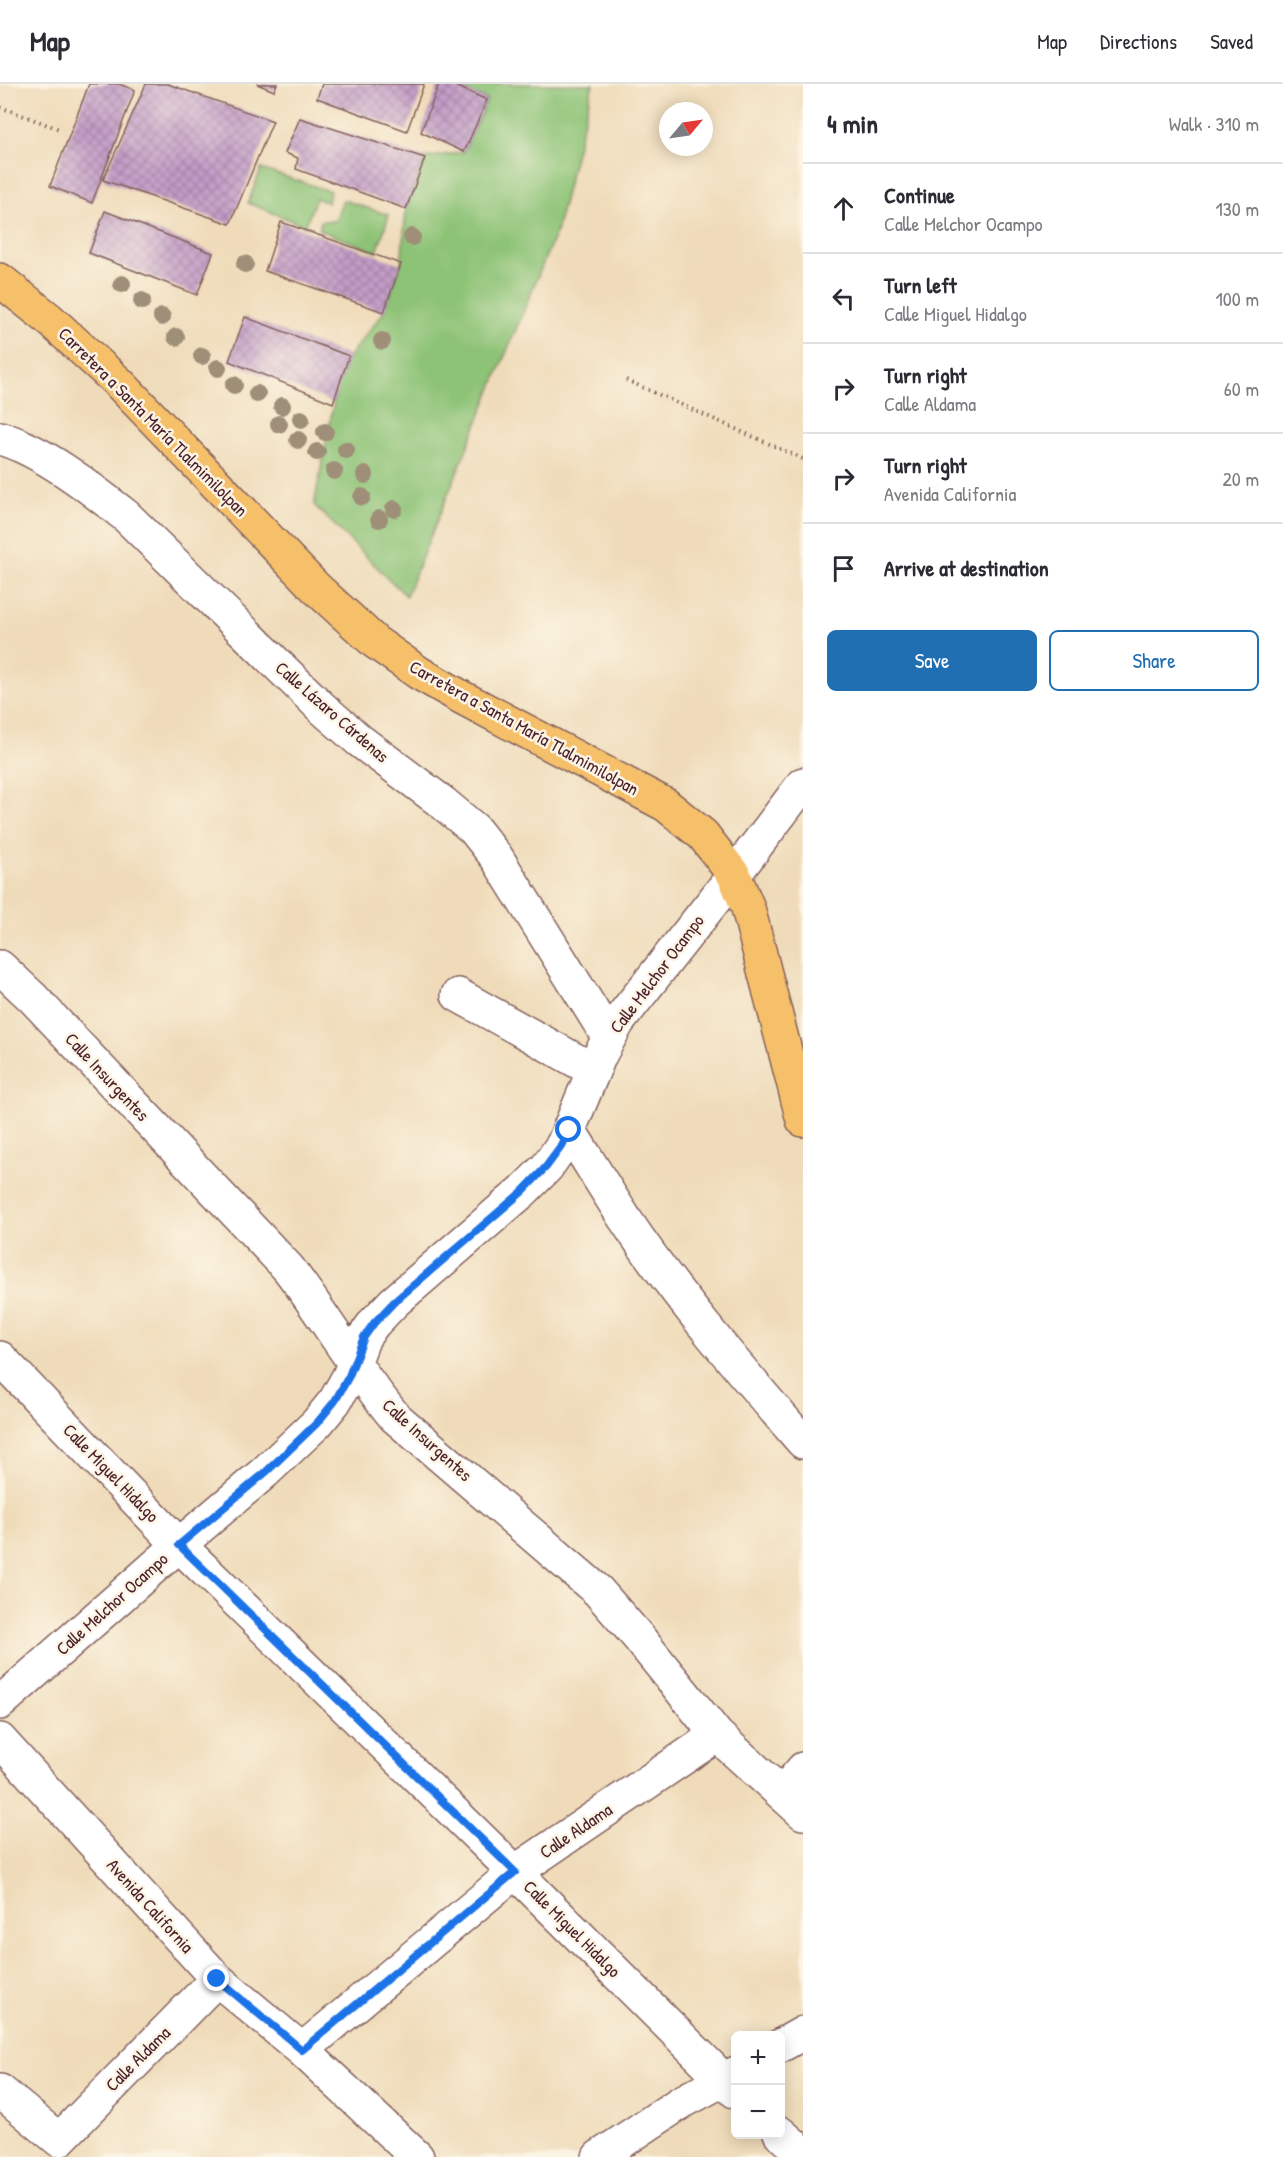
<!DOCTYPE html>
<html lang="en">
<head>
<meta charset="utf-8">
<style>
  :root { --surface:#fff; --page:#f7f7f7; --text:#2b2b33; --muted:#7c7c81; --line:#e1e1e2; --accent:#1f6fb2 }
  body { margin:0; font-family:"Patrick Hand",sans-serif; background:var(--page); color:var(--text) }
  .controls { position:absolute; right:18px; bottom:18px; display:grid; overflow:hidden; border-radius:9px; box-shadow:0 3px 15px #0003 }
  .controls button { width:54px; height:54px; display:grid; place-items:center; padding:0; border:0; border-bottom:2px solid var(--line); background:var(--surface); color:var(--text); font:30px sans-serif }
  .compass { position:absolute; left:659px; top:18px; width:54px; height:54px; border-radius:50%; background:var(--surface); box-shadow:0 3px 15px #0003; rotate:61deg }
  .stop { position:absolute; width:18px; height:18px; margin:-14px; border:4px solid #1a73e8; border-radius:50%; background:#fff }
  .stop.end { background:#1a73e8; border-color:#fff; box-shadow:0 2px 6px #0008 }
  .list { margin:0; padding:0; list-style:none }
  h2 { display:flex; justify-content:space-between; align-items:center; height:78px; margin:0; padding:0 24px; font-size:26px }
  h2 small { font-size:20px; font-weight:400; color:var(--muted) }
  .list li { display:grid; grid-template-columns:39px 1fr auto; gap:18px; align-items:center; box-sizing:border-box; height:90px; padding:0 24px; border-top:2px solid var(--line) }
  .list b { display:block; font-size:22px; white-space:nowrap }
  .list p { margin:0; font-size:20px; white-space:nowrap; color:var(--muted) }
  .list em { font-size:20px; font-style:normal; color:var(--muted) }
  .actions { display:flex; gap:12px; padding:18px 24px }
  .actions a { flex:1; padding:14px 0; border:2px solid var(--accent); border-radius:9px; text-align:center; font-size:21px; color:var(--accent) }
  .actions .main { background:var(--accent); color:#fff }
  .icon { flex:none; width:33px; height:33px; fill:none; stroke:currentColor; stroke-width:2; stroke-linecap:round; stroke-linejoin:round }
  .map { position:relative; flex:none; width:803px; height:2073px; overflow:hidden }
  header { display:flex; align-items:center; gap:36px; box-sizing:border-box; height:84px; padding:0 30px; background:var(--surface); border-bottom:2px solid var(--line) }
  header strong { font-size:28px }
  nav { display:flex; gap:33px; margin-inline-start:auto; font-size:21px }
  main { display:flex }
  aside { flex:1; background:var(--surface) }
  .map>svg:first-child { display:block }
  .green { fill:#8dc376; stroke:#6c7150; stroke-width:1.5 }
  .building { fill:url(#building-cross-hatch) }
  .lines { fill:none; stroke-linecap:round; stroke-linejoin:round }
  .minor-casing { stroke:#84615d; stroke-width:36 }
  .major-casing { stroke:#84615d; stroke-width:36 }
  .path { stroke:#84615d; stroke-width:4; stroke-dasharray:1.5 4.5; stroke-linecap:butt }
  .minor { stroke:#fff; stroke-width:33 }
  .major { stroke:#f6c06b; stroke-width:33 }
  .tree { fill:#9f8f78 }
  .route { stroke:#1a73e8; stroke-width:8 }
  .labels { text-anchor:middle; stroke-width:5; stroke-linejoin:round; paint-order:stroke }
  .street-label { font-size:18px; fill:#4a1f2b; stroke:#fcf5e5 }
</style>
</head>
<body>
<header>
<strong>Map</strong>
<nav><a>Map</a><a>Directions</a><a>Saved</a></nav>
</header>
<main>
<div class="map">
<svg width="803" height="2073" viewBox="0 0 803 2073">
  <defs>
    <pattern id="building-cross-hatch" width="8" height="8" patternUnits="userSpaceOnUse" patternTransform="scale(1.5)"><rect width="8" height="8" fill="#c29cc7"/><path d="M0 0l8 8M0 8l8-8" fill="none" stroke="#a07fa2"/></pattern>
  </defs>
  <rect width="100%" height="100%" fill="#fcf5e5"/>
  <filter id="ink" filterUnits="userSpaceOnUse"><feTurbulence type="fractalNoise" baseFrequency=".0167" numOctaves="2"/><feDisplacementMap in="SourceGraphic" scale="12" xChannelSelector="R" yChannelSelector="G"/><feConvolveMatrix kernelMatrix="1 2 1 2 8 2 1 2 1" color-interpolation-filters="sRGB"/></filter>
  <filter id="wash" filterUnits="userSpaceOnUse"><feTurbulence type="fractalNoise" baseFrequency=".008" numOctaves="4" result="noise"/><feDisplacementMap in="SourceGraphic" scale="24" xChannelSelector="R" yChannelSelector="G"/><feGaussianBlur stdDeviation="1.35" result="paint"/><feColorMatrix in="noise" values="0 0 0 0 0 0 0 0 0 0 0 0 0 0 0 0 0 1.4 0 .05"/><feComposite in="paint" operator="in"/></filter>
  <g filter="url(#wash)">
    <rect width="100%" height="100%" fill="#efdbb9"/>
    <path class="green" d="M451 0H593L556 148 406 512 314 421 335 312 349 272 384 228 401 180 406 125 425 74 464 68 487 16Z
      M261 85 330 107 328 119 316 114 305 142 248 119Z
      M343 116 389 131 377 168 319 146 321 137H335Z"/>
    <g id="blocks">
      <path class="building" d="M89 0H119L135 6 92 119 50 102Z
        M146 0H168L273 37 230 140 103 96Z
        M257 0H277L274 7Z
        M322 0H424L407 47 317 14Z
        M439 0H451L487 16 464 68 421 48Z
        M300 34 425 74 406 125 296 85 298 74 285 69Z
        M105 127 213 169 197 211 89 169Z
        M281 138 401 180 384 228 265 187Z
        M245 233 349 272 333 319 229 277Z"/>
    </g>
  </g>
  <g filter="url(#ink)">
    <use href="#blocks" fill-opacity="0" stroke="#84615d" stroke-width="1.5"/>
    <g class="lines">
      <defs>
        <path id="minor" d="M0 354C42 366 92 405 126 432L322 624 360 657 443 719 474 745 497 774 609 954
          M0 883 33 914 288 1184C325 1232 355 1286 395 1333L598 1507 639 1554 717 1651 803 1729
          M458 911 593 986
          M569 1046C588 1076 606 1106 625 1135 678 1214 741 1287 803 1358
          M0 1274 179 1461 515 1788 736 2008
          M0 1619 179 1461 265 1388 317 1339 335 1317 349 1292 364 1253 374 1239 394 1218 523 1107 547 1083 563 1060 600 971 618 938 734 791 803 700
          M0 1656 217 1895 302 1966 417 2073
          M782 1709 803 1685
          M780 1962 803 1949
          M302 1966 515 1788 717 1651
          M0 2007 59 2056 217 1895
          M780 2049 803 2069
          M599 2073 680 2019 736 1989"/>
        <path id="major" d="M0 196 49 235 120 300 316 504 375 558 419 589 461 613 666 721 703 751 734 791 748 824 803 1036"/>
      </defs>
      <use href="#minor" class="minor-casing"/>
      <use href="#major" class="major-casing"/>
      <path class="path" d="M0 23 59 45
        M626 296 803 375"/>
      <use href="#minor" class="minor"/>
      <use href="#major" class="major"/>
    </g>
    <g class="tree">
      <circle cx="412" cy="153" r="9"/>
      <circle cx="245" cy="180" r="9"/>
      <circle cx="122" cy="200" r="9"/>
      <circle cx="142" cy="217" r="9"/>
      <circle cx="162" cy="233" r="9"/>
      <circle cx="176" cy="253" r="9"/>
      <circle cx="382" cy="257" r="9"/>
      <circle cx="202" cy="272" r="9"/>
      <circle cx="218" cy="284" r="9"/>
      <circle cx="234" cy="301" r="9"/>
      <circle cx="257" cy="310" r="9"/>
      <circle cx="282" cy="322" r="9"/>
      <circle cx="301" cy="335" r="9"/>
      <circle cx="279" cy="340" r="9"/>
      <circle cx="325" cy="348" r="9"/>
      <circle cx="298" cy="356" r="9"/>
      <circle cx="346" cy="366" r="9"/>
      <circle cx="317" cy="368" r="9"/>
      <circle cx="334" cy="387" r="9"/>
      <circle cx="365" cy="391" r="9"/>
      <circle cx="362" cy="413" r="9"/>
      <circle cx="394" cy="425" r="9"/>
      <circle cx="379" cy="435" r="9"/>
    </g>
  </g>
  <g class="lines" filter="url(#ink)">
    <path class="route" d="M217 1895 302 1966 515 1788 179 1461 266 1388 317 1339 335 1317 349 1292 364 1253 374 1239 394 1218 523 1107 546 1083 563 1060 569 1046"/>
  </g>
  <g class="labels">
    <g class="street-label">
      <text transform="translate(153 338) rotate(45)" y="6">Carretera a Santa María Tlalmimilolpan</text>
      <text transform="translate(332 628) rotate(41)" y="6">Calle Lázaro Cárdenas</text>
      <text transform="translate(524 644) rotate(29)" y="6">Carretera a Santa María Tlalmimilolpan</text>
      <text transform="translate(657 890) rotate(-53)" y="6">Calle Melchor Ocampo</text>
      <text transform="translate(107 993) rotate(47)" y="6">Calle Insurgentes</text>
      <text transform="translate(427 1356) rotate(42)" y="6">Calle Insurgentes</text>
      <text transform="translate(111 1389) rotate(46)" y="6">Calle Miguel Hidalgo</text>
      <text transform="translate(112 1520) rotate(-42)" y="6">Calle Melchor Ocampo</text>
      <text transform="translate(576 1747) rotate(-34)" y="6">Calle Aldama</text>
      <text transform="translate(150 1822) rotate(48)" y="6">Avenida California</text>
      <text transform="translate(572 1845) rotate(45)" y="6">Calle Miguel Hidalgo</text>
      <text transform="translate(138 1975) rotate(-45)" y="6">Calle Aldama</text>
    </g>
  </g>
</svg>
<div class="controls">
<button>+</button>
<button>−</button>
</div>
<svg class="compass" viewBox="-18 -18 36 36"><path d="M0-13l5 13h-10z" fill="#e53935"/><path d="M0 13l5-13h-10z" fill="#7c7c81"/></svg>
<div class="stop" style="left:569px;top:1046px"></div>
<div class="stop end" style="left:217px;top:1895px"></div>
</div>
<aside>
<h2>4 min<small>Walk · 310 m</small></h2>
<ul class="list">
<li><svg class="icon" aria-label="ahead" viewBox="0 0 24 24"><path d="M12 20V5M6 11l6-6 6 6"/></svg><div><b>Continue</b><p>Calle Melchor Ocampo</p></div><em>130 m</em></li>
<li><svg class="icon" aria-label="left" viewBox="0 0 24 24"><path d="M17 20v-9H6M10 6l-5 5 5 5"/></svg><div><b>Turn left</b><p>Calle Miguel Hidalgo</p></div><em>100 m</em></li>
<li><svg class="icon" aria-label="right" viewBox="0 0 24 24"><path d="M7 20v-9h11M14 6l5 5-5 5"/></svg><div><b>Turn right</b><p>Calle Aldama</p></div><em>60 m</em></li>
<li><svg class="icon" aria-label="right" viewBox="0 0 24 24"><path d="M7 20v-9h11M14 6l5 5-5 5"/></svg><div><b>Turn right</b><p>Avenida California</p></div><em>20 m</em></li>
<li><svg class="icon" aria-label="arrive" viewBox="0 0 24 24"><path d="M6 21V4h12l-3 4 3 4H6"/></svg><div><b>Arrive at destination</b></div></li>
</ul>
<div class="actions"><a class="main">Save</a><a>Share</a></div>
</aside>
</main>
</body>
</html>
